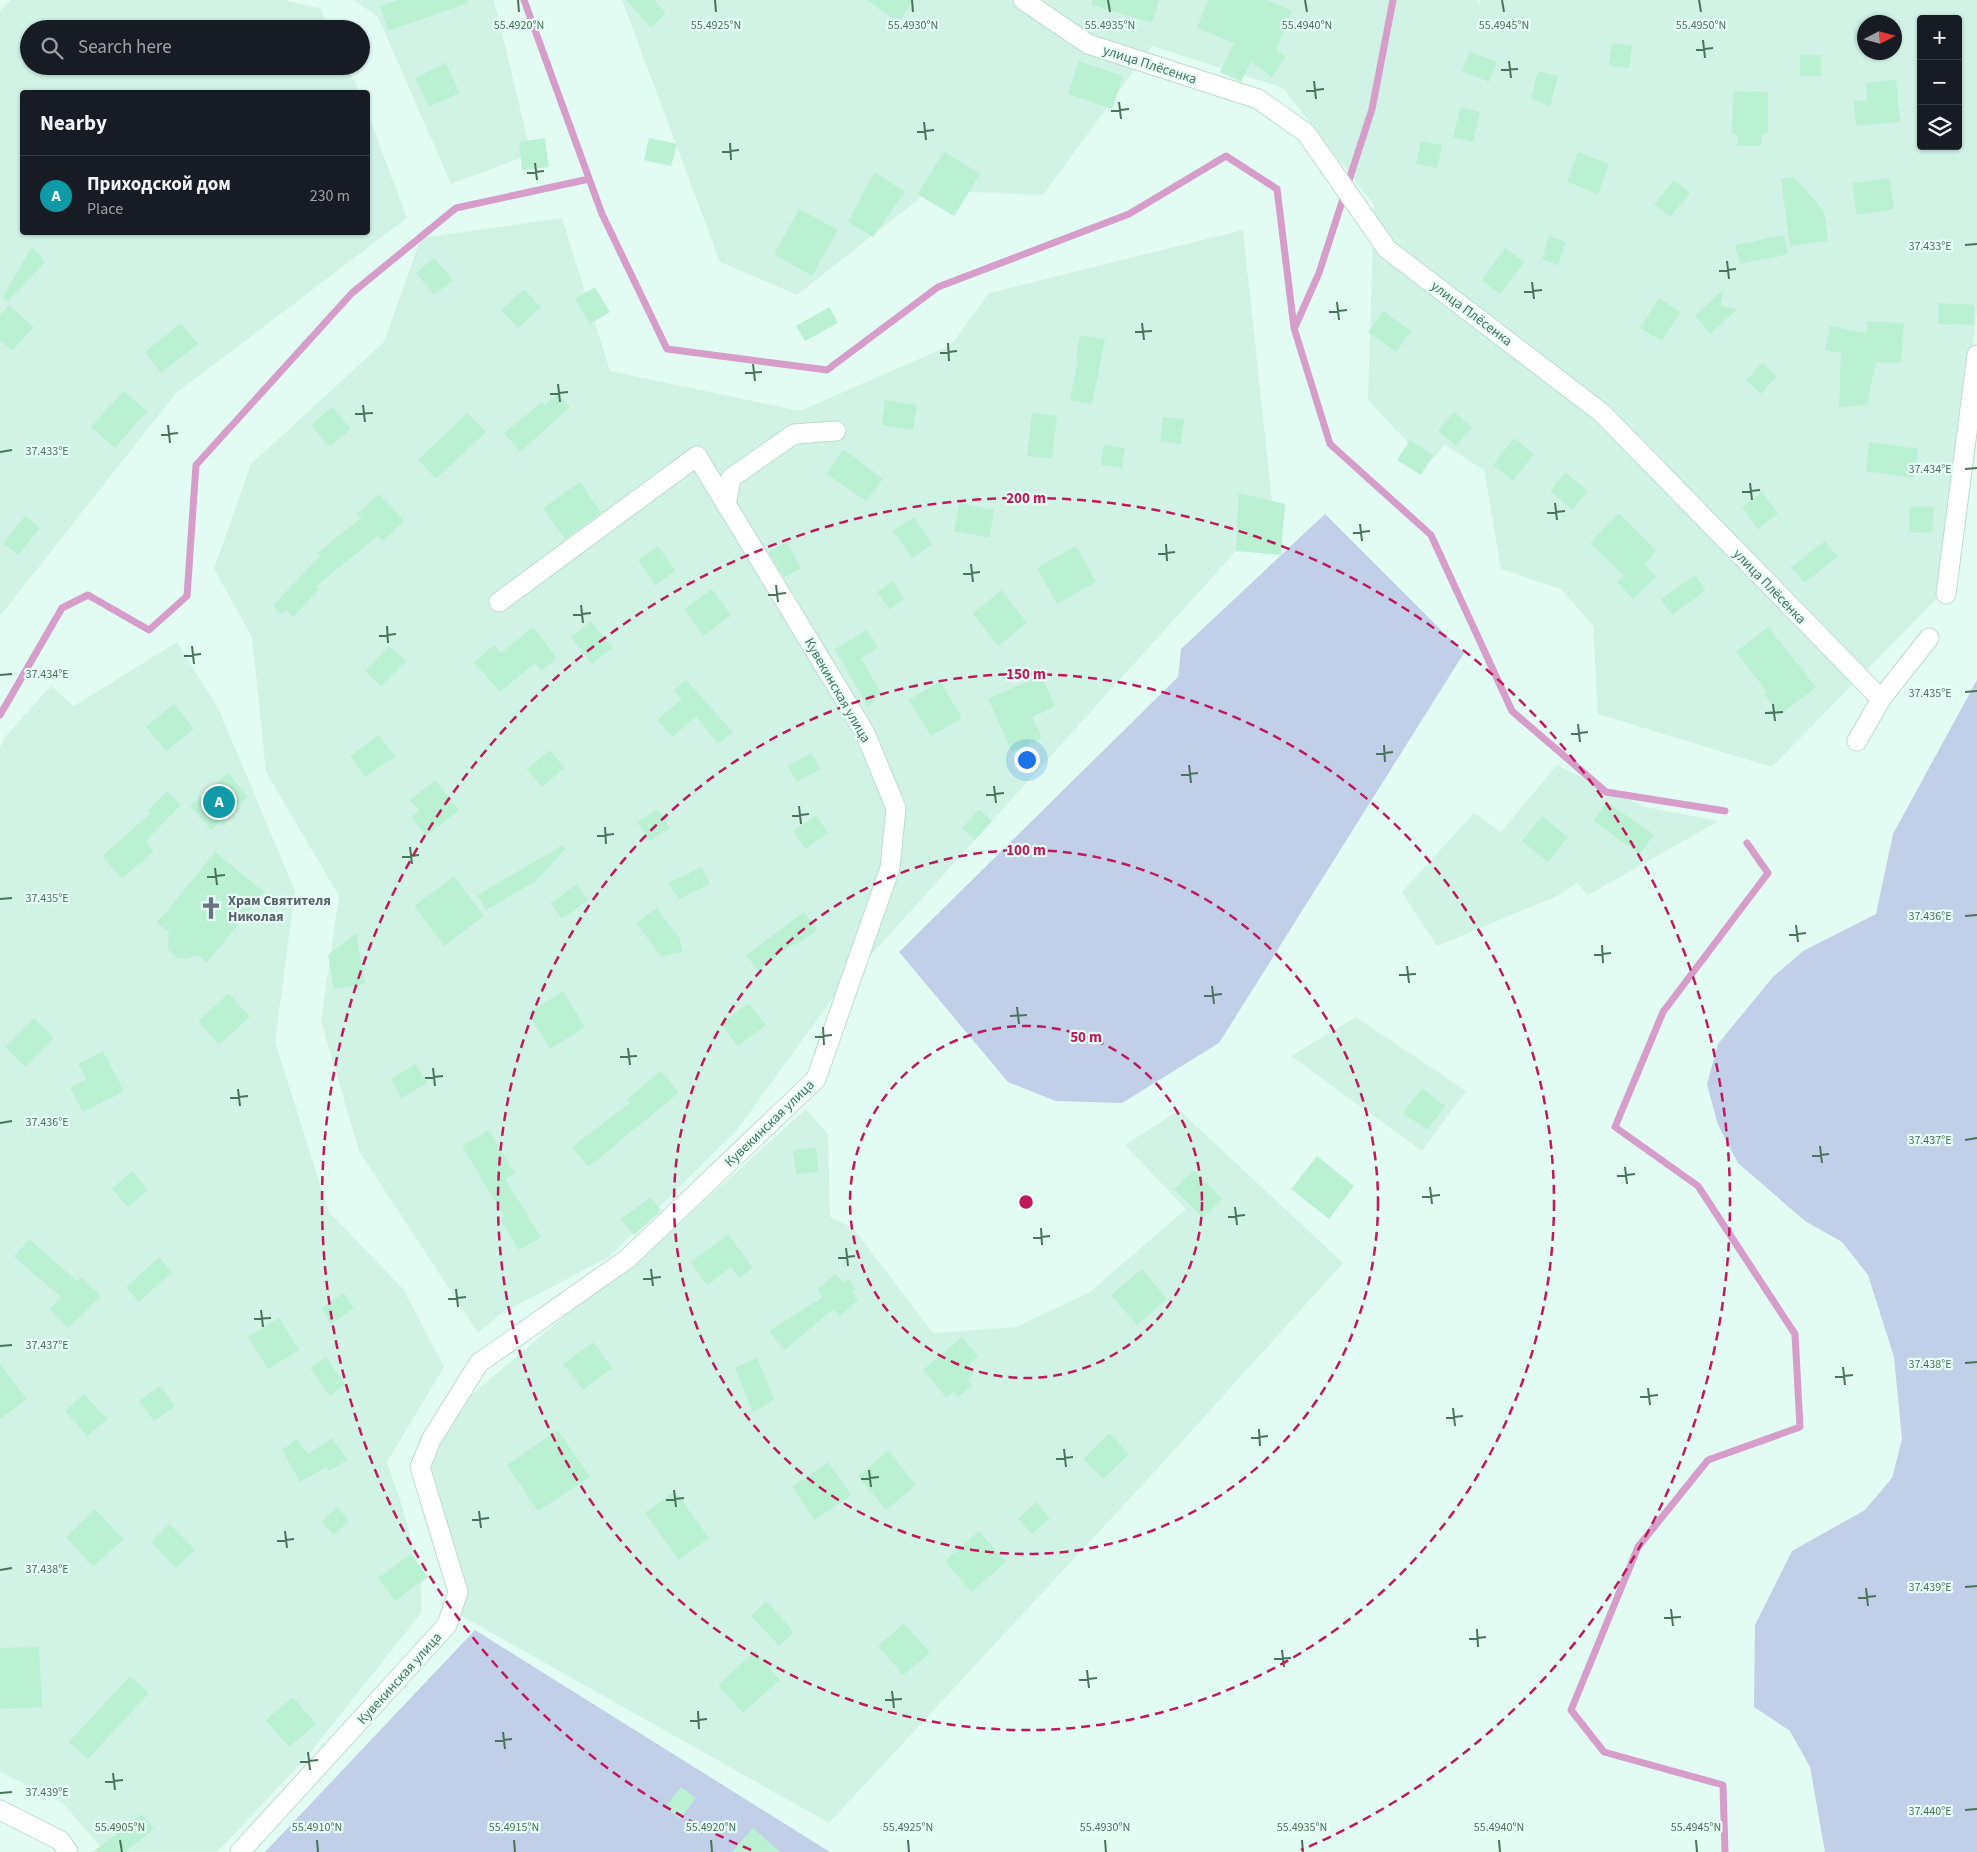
<!DOCTYPE html>
<html lang="en">
<head>
<meta charset="utf-8">
<style>
  :root { --surface:#171b24; --page:#242831; --text:#f1f3f6; --muted:#9ea1a6; --line:#363941; --accent:#b45309 }
  body { margin:0; font-family:"Source Sans 3",sans-serif; background:var(--page); color:var(--text) }
  .controls { position:absolute; right:15px; top:15px; display:grid; overflow:hidden; border-radius:5px; box-shadow:0 1px 4px #0004 }
  .controls button { width:45px; height:45px; display:grid; place-items:center; padding:0; border:0; border-bottom:1px solid var(--line); background:var(--surface); color:var(--text); font:25px sans-serif }
  .compass { position:absolute; left:1857px; top:15px; width:45px; height:45px; border-radius:50%; background:var(--surface); box-shadow:0 1px 4px #0004; rotate:84deg }
  .you { position:absolute; left:1026px; top:759px; width:18px; height:18px; margin:-12px; border:4px solid #fff; border-radius:50%; background:#1a73e8; box-shadow:0 0 0 8px #1a73e833 }
  .badge { display:grid; place-items:center; width:32px; height:32px; border-radius:50%; background:var(--accent); color:#fff; font-size:16px; font-weight:700 }
  .pin { position:absolute; translate:-50% -50%; border:2px solid #fff; box-shadow:0 1px 5px #0006 }
  .list { margin:0; padding:0; list-style:none }
  h2 { display:flex; justify-content:space-between; align-items:center; height:65px; margin:0; padding:0 20px; font-size:21px }
  h2 small { font-size:16px; font-weight:400; color:var(--muted) }
  .list li { display:grid; grid-template-columns:32px 1fr auto; gap:15px; align-items:center; box-sizing:border-box; height:80px; padding:0 20px; border-top:1px solid var(--line) }
  .list b { display:block; font-size:19px; white-space:nowrap }
  .list p { margin:0; font-size:16px; white-space:nowrap; color:var(--muted) }
  .list em { font-size:16px; font-style:normal; color:var(--muted) }
  .icon { flex:none; width:28px; height:28px; fill:none; stroke:currentColor; stroke-width:2; stroke-linecap:round; stroke-linejoin:round }
  .map { position:relative; flex:none; width:1977px; height:1852px; overflow:hidden }
  .search { position:absolute; background:var(--surface); box-shadow:0 1px 4px #0004; left:20px; top:20px; width:350px; height:55px; display:flex; align-items:center; gap:12px; box-sizing:border-box; padding:0 18px; border-radius:28px; color:var(--muted); font-size:19px }
  .panel { position:absolute; background:var(--surface); box-shadow:0 1px 4px #0004; left:20px; top:90px; width:350px; height:145px; border-radius:5px }
  .map>svg:first-child { display:block }
  .residential { fill:#d0f3e5; fill-rule:evenodd }
  .green { fill:#c1cfe9 }
  .lines { fill:none; stroke-linecap:round; stroke-linejoin:round }
  .stream { stroke:#d79dca; stroke-width:7 }
  .building { fill:#baf1d3 }
  .street-casing { stroke:#bbddcd; stroke-width:21 }
  .street { stroke:#fff; stroke-width:19 }
  .ticks { fill:none; stroke:#49735a; stroke-width:2 }
  .ring { fill:none; stroke:#c2185b; stroke-width:2.5; stroke-dasharray:9 6 }
  .labels { text-anchor:middle; stroke-width:4.5; stroke-linejoin:round; paint-order:stroke }
  .street-label { font-size:14px; fill:#49735a; stroke:#e8fff7 }
  .worship-label { font-size:14px; font-weight:bold; fill:#5b616d; stroke:#e8fff7; text-anchor:start }
  .ticks-label { font-size:12px; text-anchor:middle; fill:#49735a; stroke:#e8fff7; stroke-width:4.5; stroke-linejoin:round; paint-order:stroke }
  .centre { fill:#c2185b; stroke:#e8fff7; stroke-width:2.5 }
  .ring-label { font-size:15px; text-anchor:middle; font-weight:bold; fill:#c2185b; stroke:#e8fff7; stroke-width:4.5; stroke-linejoin:round; paint-order:stroke }
</style>
</head>
<body>
<div class="map">
<svg width="1977" height="1852" viewBox="0 0 1977 1852">
  <rect width="100%" height="100%" fill="#e2fcf3"/>
  <path class="residential" d="M11 0H283L320 8 330 29H29V66H347L359 92H22V232H368V114L407 218 176 393 0 616V11Z
    M354 0H494L531 154 451 184 378 17Z
    M622 0H1477L1480 4V0H1977V309L1946 589 1772 767 1598 714 1593 626 1561 589 1501 569 1484 470 1445 445 1428 464 1368 400 1374 205 1283 88 1152 46 1043 195 930 190 797 295 720 262ZM1921 19H1958V146H1921ZM1864 22H1894V52H1864Z
    M562 218 610 371 800 411 951 345 989 293 1243 230 1273 510 835 995 737 1130 609 1257 500 1314 478 1333 359 1151 321 1021 339 896 266 772 252 637 214 569 251 464 384 342 421 238Z
    M177 642 219 710 295 891 275 1042 329 1212 404 1290 444 1367 387 1462 403 1509 420 1576 422 1612 305 1759 217 1852H105L63 1803 0 1772V748L4 738 51 686 74 706Z
    M1557 765 1645 807 1719 821 1588 895 1577 883 1557 896 1437 946 1402 892 1474 813 1501 832Z
    M1356 1017 1466 1091 1422 1151 1291 1056Z
    M806 1109 828 1134 830 1217 853 1228 933 1333 1016 1327 1090 1292 1186 1209 1125 1145 1179 1110 1343 1263 1158 1468 829 1823 460 1615 428 1468 451 1412 574 1308 636 1263Z"/>
  <path class="green" d="M1325 514 1464 653 1219 1043 1122 1103 1056 1101 1008 1082 899 952 1178 677 1181 649Z
    M1977 680V1852H1825L1810 1767 1790 1731 1754 1707 1755 1625 1792 1551 1865 1510 1892 1478 1902 1439 1894 1357 1868 1275 1842 1242 1805 1221 1738 1163 1718 1125 1707 1084 1718 1044 1772 978 1803 951 1876 914 1893 834Z
    M475 1630 830 1852H265Z"/>
  <g class="lines">
    <path class="stream" d="M524 0 602 214 667 349 827 370 938 287 1129 214 1226 156 1277 189 1294 328 1330 444 1431 535 1512 711 1606 792 1725 811
      M1295 327 1319 273 1372 109 1393 0
      M0 715 62 608 88 595 149 630 187 596 196 465 352 293 456 208 589 179
      M1725 1852 1723 1785 1604 1752 1571 1710 1638 1547 1708 1460 1800 1427 1795 1334 1698 1186 1615 1127 1663 1012 1768 873 1747 843"/>
  </g>
  <path class="building" d="M398 0H468V3L388 31 380 6Z
    M626 0H654L666 13 651 28Z
    M867 0H914L898 22Z
    M1092 0H1159L1152 23 1092 5Z
    M1208 0H1267L1292 11 1276 50 1286 56 1272 77 1251 62 1241 82 1220 72 1234 43 1197 28Z
    M1612 43 1632 46 1629 68 1609 66Z
    M1470 52 1497 62 1489 82 1462 71Z
    M1800 55H1821V76H1800Z
    M1079 61 1123 76 1112 109 1068 94Z
    M446 63 459 93 429 107 415 78Z
    M1538 71 1558 76 1550 106 1531 98Z
    M1896 80 1900 122 1856 126 1854 101 1867 100 1866 83Z
    M1733 91 1768 92V132L1762 134 1761 146H1737L1738 137 1732 133Z
    M1460 108 1480 112 1473 142 1453 137Z
    M545 138 549 167 522 170 519 142Z
    M649 138 677 144 671 166 644 160Z
    M1421 141 1442 145 1437 168 1416 164Z
    M944 152 980 174 954 216 917 194Z
    M1578 152 1609 164 1598 194 1567 182Z
    M874 172 905 192 873 237 848 222Z
    M1794 177 1824 211 1828 241 1790 246 1781 179Z
    M1890 178 1894 209 1857 215 1852 183Z
    M1674 180 1690 193 1670 217 1654 204Z
    M799 209 838 230 812 276 774 254Z
    M1784 235 1788 254 1740 264 1735 245Z
    M1549 236 1566 242 1558 265 1542 259Z
    M32 246 45 262 8 301 3 297Z
    M1505 248 1524 262 1500 294 1482 280Z
    M434 258 453 280 434 295 416 273Z
    M595 287 610 312 590 324 575 299Z
    M524 289 541 307 518 328 501 310Z
    M1723 290 1721 306 1737 309 1710 334 1695 315Z
    M1659 298 1680 312 1662 341 1640 328Z
    M1939 303 1974 305V325L1938 324Z
    M9 305 34 327 12 351 0 340V315Z
    M829 307 838 323 805 341 796 326Z
    M1383 311 1411 331 1396 352 1368 332Z
    M1867 321 1904 323 1901 363 1876 362 1867 405 1839 407 1841 353 1825 350 1830 326 1867 333Z
    M181 323 198 344 161 373 145 352Z
    M1080 335 1105 339 1092 404 1070 400 1078 360 1076 359Z
    M1762 363 1777 376 1761 394 1746 380Z
    M123 391 147 411 115 448 91 427Z
    M558 393 570 407 520 452 504 433 542 402 544 406Z
    M885 400 917 405 913 430 882 425Z
    M332 407 351 429 330 447 311 425Z
    M1454 412 1472 427 1456 446 1438 431Z
    M467 413 486 432 436 479 418 460Z
    M1032 413 1057 416 1052 458 1027 456Z
    M1163 417 1184 419 1181 444 1160 441Z
    M1514 438 1534 454 1513 481 1493 465Z
    M1410 440 1433 455 1421 475 1397 460Z
    M1869 442 1918 449 1914 478 1866 471Z
    M1104 445 1125 448 1122 468 1101 465Z
    M843 449 883 479 866 501 827 474Z
    M1565 472 1588 491 1572 510 1550 491Z
    M580 482 601 513 565 539 543 508Z
    M1762 492 1778 514 1758 529 1742 507Z
    M1239 493 1285 504 1281 555 1236 551Z
    M379 494 404 521 383 541 378 536 316 586 319 589 293 617 286 610 281 614 273 605 320 556 317 553 361 518 357 514Z
    M959 503 994 510 989 538 954 531Z
    M1910 506 1934 507 1932 533 1909 532Z
    M1619 513 1656 550 1645 565 1656 577 1633 599 1617 582 1624 576 1590 543Z
    M25 516 40 528 18 555 3 543Z
    M914 517 932 544 912 558 893 531Z
    M1825 541 1838 557 1804 583 1791 567Z
    M787 542 801 568 784 577 768 552Z
    M658 546 675 571 655 585 638 560Z
    M1076 546 1096 582 1057 604 1037 568Z
    M1695 575 1706 590 1672 615 1661 599Z
    M893 581 904 599 889 609 877 592Z
    M712 589 731 615 703 636 684 609Z
    M1002 590 1027 623 998 646 973 613Z
    M591 621 612 648 592 664 571 637Z
    M533 627 557 658 541 671 535 663 500 692 474 662 494 645 501 653Z
    M1768 627 1816 687 1780 715 1764 694 1767 692 1736 652Z
    M867 630 878 648 861 658 881 693 868 707 835 649Z
    M389 646 406 661 381 686 365 671Z
    M1041 675 1055 706 1032 717 1042 738 1012 752 988 699Z
    M686 680 733 732 718 744 696 716 673 737 657 720 682 699 674 690Z
    M940 681 962 718 931 736 909 700Z
    M174 704 194 729 166 751 146 727Z
    M379 735 395 756 365 777 350 756Z
    M550 750 564 768 542 787 527 769Z
    M811 753 820 769 797 782 788 766Z
    M228 773 248 797 211 830 190 806Z
    M435 780 459 810 426 836 411 817 419 811 410 800Z
    M167 791 181 805 146 841 154 851 122 879 102 856 151 813 148 810Z
    M1607 802 1654 835 1640 854 1593 821Z
    M658 809 670 828 650 841 637 822Z
    M979 809 992 821 975 840 962 828Z
    M816 815 828 833 806 849 793 831Z
    M1542 816 1568 837 1548 862 1522 841Z
    M563 845 566 848 536 881 486 910 477 895Z
    M215 852 264 892 207 963 198 955 185 959H179L169 951 168 945 169 932 157 923Z
    M702 867 710 884 679 899 668 883Z
    M454 876 484 916 444 946 414 906Z
    M577 884 588 900 562 919 551 903Z
    M657 908 680 939 682 952 661 956 636 923Z
    M804 912 817 930 794 946 793 944 758 971 746 955Z
    M356 933 365 984 334 989 328 955Z
    M563 991 585 1027 550 1049 528 1013Z
    M229 993 250 1017 219 1045 198 1021Z
    M748 1003 766 1025 738 1046 721 1024Z
    M34 1018 54 1038 25 1067 5 1047Z
    M103 1051 124 1091 83 1112 70 1088 86 1079 78 1064Z
    M416 1064 427 1083 401 1098 391 1079Z
    M661 1071 679 1093 618 1142 619 1143 588 1167 572 1147 630 1103 627 1099Z
    M1422 1088 1445 1106 1427 1130 1403 1113Z
    M489 1130 515 1174 505 1179 541 1237 519 1250 500 1219 504 1216 462 1146Z
    M816 1148 818 1172 796 1174 793 1150Z
    M1317 1156 1354 1186 1329 1219 1291 1189Z
    M1194 1170 1222 1199 1203 1218 1174 1189Z
    M132 1171 148 1190 128 1207 112 1189Z
    M651 1197 661 1211 634 1235 621 1219Z
    M728 1234 753 1268 739 1278 731 1267 707 1285 691 1262Z
    M29 1239 77 1281 81 1277 101 1296 68 1328 49 1309 61 1297 14 1257Z
    M159 1257 172 1272 139 1302 126 1287Z
    M1142 1269 1167 1299 1137 1325 1111 1295Z
    M835 1274 844 1283 849 1279 856 1289 852 1292 858 1300 840 1316 833 1309 785 1350 769 1331 823 1297 817 1290Z
    M344 1293 354 1308 331 1324 321 1308Z
    M279 1318 299 1350 268 1369 248 1337Z
    M962 1337 978 1356 968 1366 974 1373 967 1380 972 1385 958 1397 953 1392 946 1397 923 1370Z
    M593 1342 612 1368 583 1390 563 1364Z
    M326 1357 345 1385 330 1396 310 1368Z
    M757 1357 774 1400 753 1412 735 1368Z
    M0 1364 27 1399 0 1419Z
    M160 1386 175 1406 154 1421 139 1401Z
    M84 1394 107 1419 87 1436 65 1411Z
    M558 1430 590 1477 538 1511 507 1465Z
    M1109 1433 1129 1454 1103 1479 1083 1459Z
    M332 1438 347 1460 329 1471 326 1467 300 1482 282 1450 297 1439 308 1454Z
    M888 1451 916 1485 886 1510 858 1476Z
    M828 1462 851 1495 815 1520 792 1487Z
    M675 1491 709 1538 679 1560 645 1513Z
    M1036 1502 1050 1518 1032 1534 1018 1519Z
    M337 1507 349 1520 334 1535 321 1522Z
    M95 1509 123 1539 93 1567 66 1537Z
    M169 1524 195 1550 176 1568 151 1542Z
    M979 1531 1006 1562 971 1592 945 1561Z
    M411 1554 428 1577 395 1601 378 1578Z
    M766 1601 794 1632 779 1646 751 1616Z
    M904 1623 930 1653 903 1675 878 1646Z
    M39 1647 42 1707 0 1709V1648Z
    M755 1651 780 1680 743 1713 718 1685Z
    M130 1676 149 1693 88 1759 69 1742Z
    M293 1697 316 1724 289 1747 266 1720Z
    M681 1787 696 1798 680 1819 665 1807Z
    M142 1814 154 1829 125 1852H93Z
    M753 1828 780 1852H732Z"/>
  <g class="lines">
    <defs>
      <path id="street" d="M1023 0 1088 44 1258 99 1306 133 1387 249 1602 413 1881 699
        M726 505 731 478 794 434 836 431
        M1946 594 1977 355
        M1857 741 1881 699 1929 638
        M0 1810 61 1841 68 1852
        M240 1852 447 1625 458 1592 420 1467 431 1440 479 1363 627 1259 816 1079 890 868 896 808 865 733 697 456 499 602"/>
    </defs>
    <use href="#street" class="street-casing"/>
    <use href="#street" class="street"/>
  </g>
  <path class="ticks" d="M518 0 519 12M715 0 716 12M912 0 913 12M1108 0 1110 12M1305 0 1307 12M1502 0 1504 12M1699 0 1701 12M1703 40 1705 58M1696 50 1713 48M1509 61 1511 78M1501 70 1518 69M1314 81 1316 99M1306 91 1324 89M1119 102 1121 119M1111 111 1129 109M924 122 926 140M917 132 934 130M730 143 731 160M722 152 739 150M535 163 537 180M527 173 544 171M1965 245 1977 244M1727 261 1729 279M1719 271 1736 269M1532 282 1534 299M1524 292 1542 290M1337 302 1339 320M1329 312 1347 310M1142 323 1144 340M1135 332 1152 331M948 343 949 361M940 353 957 351M753 364 755 381M745 373 762 372M558 384 560 402M550 394 568 392M363 405 365 422M355 414 373 413M168 425 170 443M161 435 178 433M0 452 12 450M1965 469 1977 468M1750 483 1752 500M1742 492 1760 490M1555 503 1557 520M1547 513 1565 511M1360 524 1362 541M1353 533 1370 531M1166 544 1167 561M1158 554 1175 552M971 564 973 582M963 574 980 572M776 585 778 602M768 595 786 593M581 605 583 623M573 615 591 613M387 626 388 643M379 636 396 634M192 646 194 664M184 656 201 654M0 675 12 674M1965 692 1977 691M1773 704 1775 721M1765 713 1783 712M1578 724 1580 742M1571 734 1588 732M1384 745 1385 762M1376 754 1393 752M1189 765 1191 783M1181 775 1198 773M994 786 996 803M986 795 1004 793M799 806 801 824M792 816 809 814M605 827 606 844M597 836 614 834M410 847 412 864M402 857 419 855M215 868 217 885M207 877 225 875M0 899 12 898M1965 916 1977 915M1796 925 1798 942M1789 935 1806 933M1602 945 1603 963M1594 955 1611 953M1407 966 1409 983M1399 975 1416 974M1212 986 1214 1004M1204 996 1222 994M1017 1007 1019 1024M1010 1016 1027 1015M823 1027 824 1045M815 1037 832 1035M628 1048 630 1065M620 1057 637 1056M433 1068 435 1086M425 1078 443 1076M238 1089 240 1106M230 1098 248 1096M0 1123 12 1121M1965 1140 1977 1138M1820 1146 1822 1163M1812 1156 1829 1154M1625 1167 1627 1184M1617 1176 1635 1174M1430 1187 1432 1204M1422 1197 1440 1195M1235 1207 1237 1225M1228 1217 1245 1215M1041 1228 1042 1245M1033 1238 1050 1236M846 1248 848 1266M838 1258 855 1256M651 1269 653 1286M643 1279 661 1277M456 1289 458 1307M448 1299 466 1297M261 1310 263 1327M254 1319 271 1318M0 1346 12 1345M1965 1363 1977 1362M1843 1367 1845 1385M1835 1377 1853 1375M1648 1388 1650 1405M1640 1397 1658 1395M1453 1408 1455 1426M1446 1418 1463 1416M1259 1429 1260 1446M1251 1438 1268 1436M1064 1449 1066 1467M1056 1459 1073 1457M869 1470 871 1487M861 1479 879 1477M674 1490 676 1507M666 1500 684 1498M479 1511 481 1528M472 1520 489 1518M285 1531 287 1548M277 1541 294 1539M0 1570 12 1568M1965 1587 1977 1586M1866 1588 1868 1606M1858 1598 1876 1596M1671 1609 1673 1626M1664 1618 1681 1617M1477 1629 1478 1647M1469 1639 1486 1637M1282 1650 1284 1667M1274 1659 1291 1658M1087 1670 1089 1688M1079 1680 1097 1678M892 1691 894 1708M885 1700 902 1699M698 1711 699 1729M690 1721 707 1719M503 1732 505 1749M495 1741 512 1739M308 1752 310 1770M300 1762 318 1760M113 1773 115 1790M105 1782 123 1780M0 1793 12 1792M1965 1810 1977 1809M120 1840 122 1852M317 1840 318 1852M514 1840 515 1852M711 1840 712 1852M908 1840 909 1852M1105 1840 1106 1852M1302 1840 1303 1852M1499 1840 1500 1852M1696 1840 1697 1852"/>
  <g class="ring">
    <circle cx="1026" cy="1202" r="176"/>
    <circle cx="1026" cy="1202" r="352"/>
    <circle cx="1026" cy="1202" r="528"/>
    <path d="M751 1850A704 704 0 1 1 1301 1850"/>
  </g>
  <defs>
    <symbol id="church-bare" viewBox="-9 -9 18 18"><path d="M-1.2-6h2.4v3.5h3.3v2.4h-3.3V6h-2.4V-.1h-3.3v-2.4h3.3Z" fill="#6b7280" stroke="#e8fff7" stroke-width="2.5" paint-order="stroke"/></symbol>
  </defs>
  <g fill-rule="evenodd">
    <use href="#church-bare" x="195" y="892" width="32" height="32"/>
  </g>
  <g class="labels">
    <g class="street-label">
      <text transform="translate(1150 64) rotate(18)" y="5">улица Плёсенка</text>
      <text transform="translate(1472 313) rotate(37)" y="5">улица Плёсенка</text>
      <text transform="translate(1770 586) rotate(46)" y="5">улица Плёсенка</text>
      <text transform="translate(838 690) rotate(60)" y="5">Кувекинская улица</text>
      <text transform="translate(769 1123) rotate(-44)" y="5">Кувекинская улица</text>
      <text transform="translate(399 1678) rotate(-48)" y="5">Кувекинская улица</text>
    </g>
    <g class="worship-label">
      <text x="228" y="905">Храм Святителя<tspan x="228" dy="16">Николая</tspan></text>
    </g>
  </g>
  <g class="ticks-label">
    <text x="519" y="29">55.4920°N</text>
    <text x="716" y="29">55.4925°N</text>
    <text x="913" y="29">55.4930°N</text>
    <text x="1110" y="29">55.4935°N</text>
    <text x="1307" y="29">55.4940°N</text>
    <text x="1504" y="29">55.4945°N</text>
    <text x="1701" y="29">55.4950°N</text>
    <text x="1930" y="250">37.433°E</text>
    <text x="47" y="455">37.433°E</text>
    <text x="1930" y="473">37.434°E</text>
    <text x="47" y="678">37.434°E</text>
    <text x="1930" y="697">37.435°E</text>
    <text x="47" y="902">37.435°E</text>
    <text x="1930" y="920">37.436°E</text>
    <text x="47" y="1126">37.436°E</text>
    <text x="1930" y="1144">37.437°E</text>
    <text x="47" y="1349">37.437°E</text>
    <text x="1930" y="1368">37.438°E</text>
    <text x="47" y="1573">37.438°E</text>
    <text x="1930" y="1591">37.439°E</text>
    <text x="47" y="1796">37.439°E</text>
    <text x="1930" y="1815">37.440°E</text>
    <text x="120" y="1831">55.4905°N</text>
    <text x="317" y="1831">55.4910°N</text>
    <text x="514" y="1831">55.4915°N</text>
    <text x="711" y="1831">55.4920°N</text>
    <text x="908" y="1831">55.4925°N</text>
    <text x="1105" y="1831">55.4930°N</text>
    <text x="1302" y="1831">55.4935°N</text>
    <text x="1499" y="1831">55.4940°N</text>
    <text x="1696" y="1831">55.4945°N</text>
  </g>
  <circle cx="1026" cy="1202" r="8" class="centre"/>
  <g class="ring-label">
    <text x="1026" y="503">200 m</text>
    <text x="1026" y="679">150 m</text>
    <text x="1026" y="855">100 m</text>
    <text x="1086" y="1042">50 m</text>
  </g>
</svg>
<div class="controls">
<button>+</button>
<button>−</button>
<button><svg class="icon" aria-label="layers" viewBox="0 0 24 24"><path d="M12 4l9 5-9 5-9-5zM3 14l9 5 9-5"/></svg></button>
</div>
<svg class="compass" viewBox="-18 -18 36 36"><path d="M0-13l5 13h-10z" fill="#e53935"/><path d="M0 13l5-13h-10z" fill="#9ea1a6"/></svg>
<div class="you"></div>
<div class="pin badge" style="left:219px;top:802px;background:#0f9aa8">A</div>
<div class="search"><svg class="icon" aria-label="search" viewBox="0 0 24 24"><circle cx="10" cy="10" r="6"/><path d="M15 15l6 6"/></svg>Search here</div>
<section class="panel">
<h2>Nearby<small></small></h2>
<ul class="list">
<li><span class="badge" style="background:#0f9aa8">A</span><div><b>Приходской дом</b><p>Place</p></div><em>230 m</em></li>
</ul>
</section>
</div>
</body>
</html>
